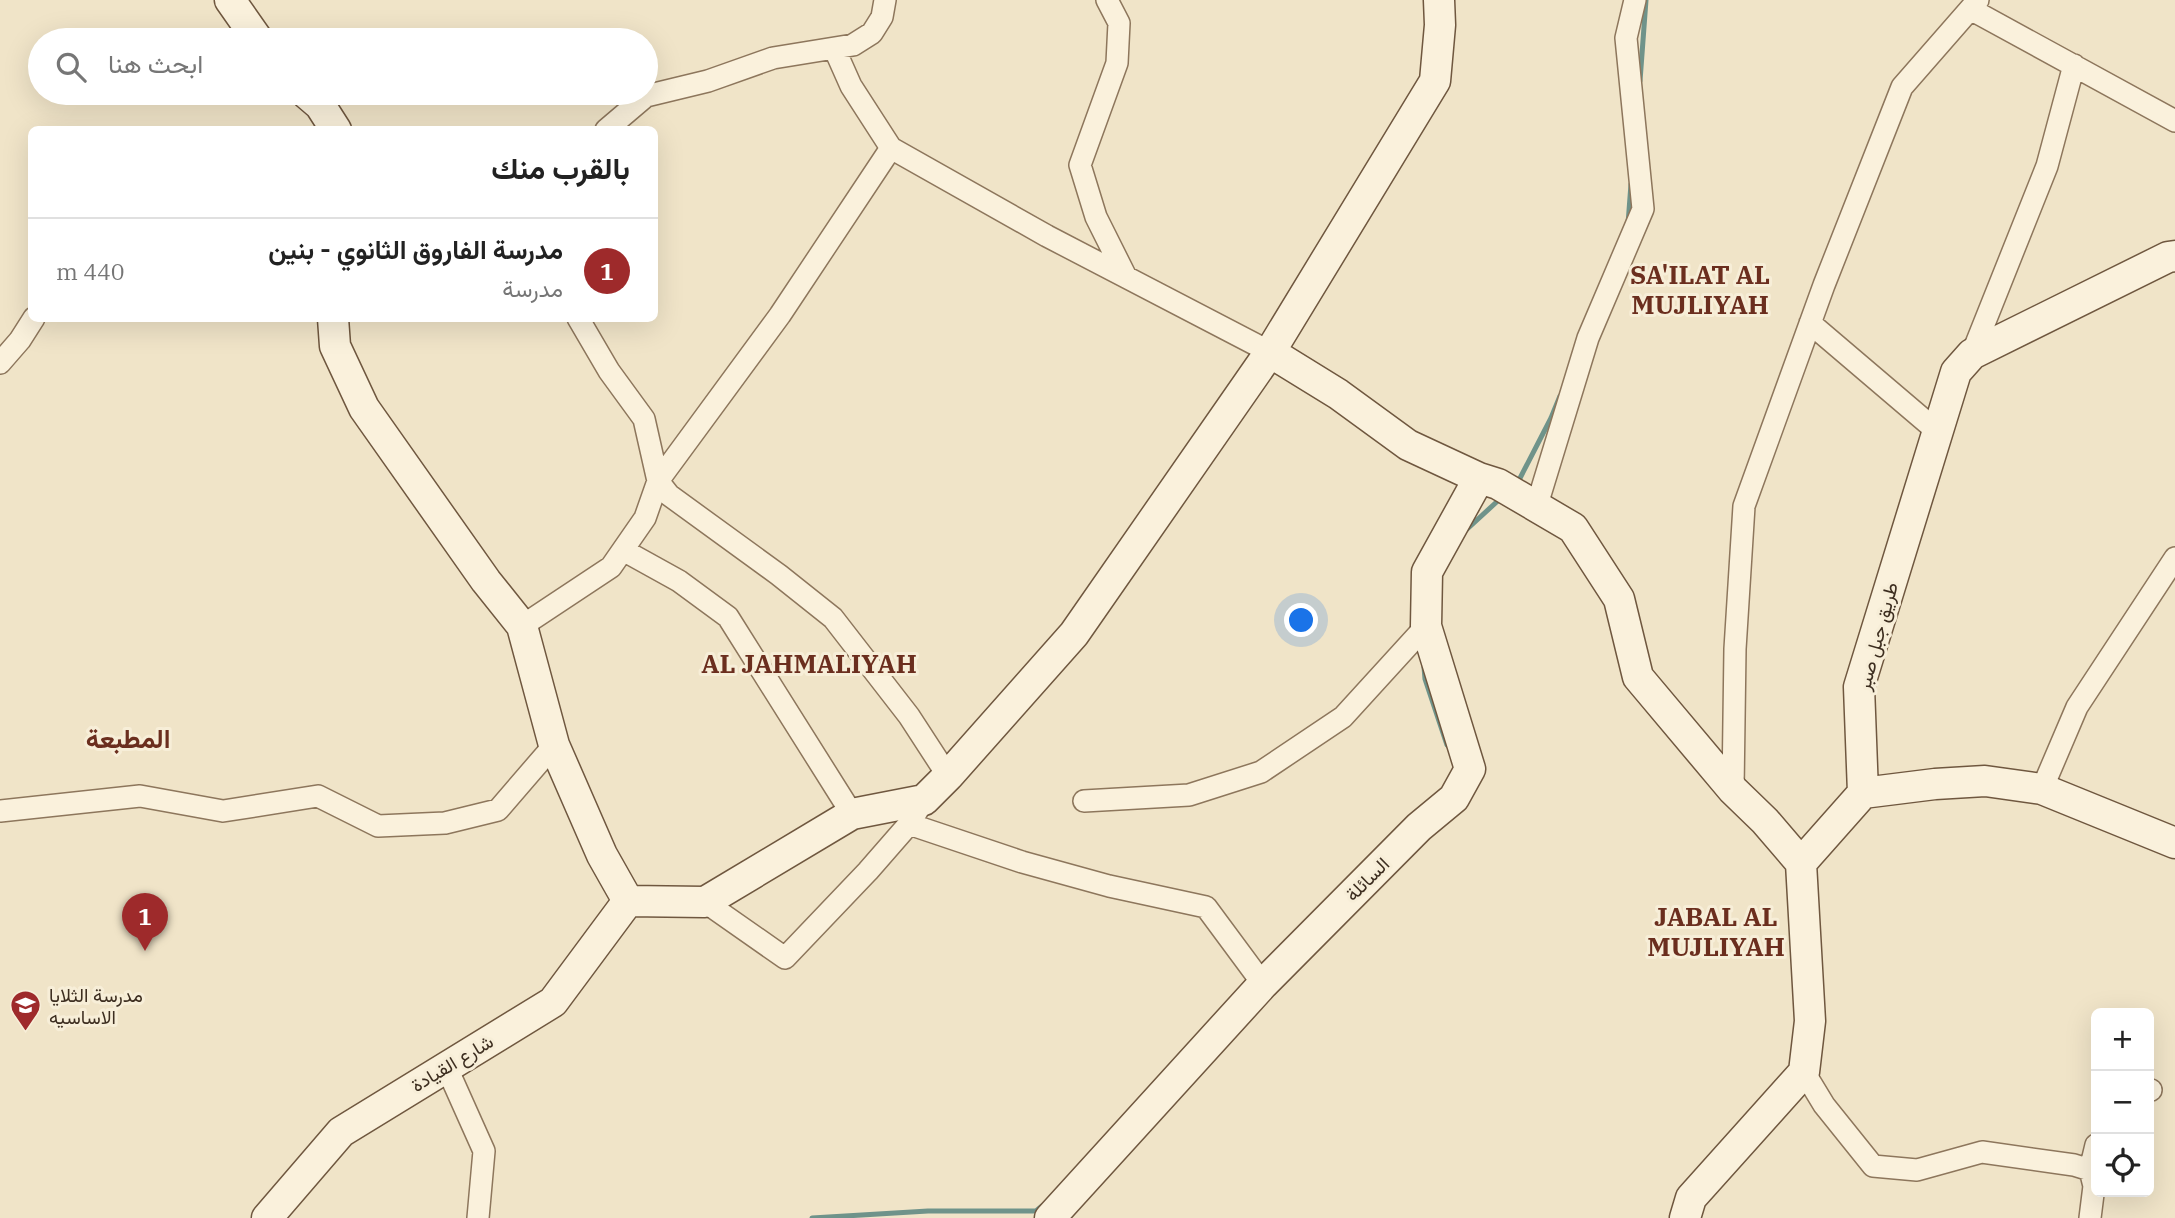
<!DOCTYPE html>
<html lang="ar">
<head>
<meta charset="utf-8">
<style>
  :root { --surface:#fff; --page:#f6f6f6; --text:#222; --muted:#767676; --line:#e0e0e0; --accent:#9e2a2b }
  body { margin:0; font-family:"IBM Plex Serif",Vazirmatn,serif; background:var(--page); color:var(--text); direction:rtl }
  .controls { position:absolute; right:21px; bottom:21px; display:grid; overflow:hidden; border-radius:10px; box-shadow:0 7px 28px #0002 }
  .controls button { width:63px; height:63px; display:grid; place-items:center; padding:0; border:0; border-bottom:2px solid var(--line); background:var(--surface); color:var(--text); font:35px sans-serif }
  .you { position:absolute; left:1302px; top:621px; width:24px; height:24px; margin:-18px; border:5px solid #fff; border-radius:50%; background:#1a73e8; box-shadow:0 0 0 10px #1a73e833 }
  .badge { display:grid; place-items:center; width:46px; height:46px; border-radius:50%; background:var(--accent); color:#fff; font-size:23px; font-weight:700 }
  .pin { position:absolute; translate:-50% -58px; filter:drop-shadow(0 2px 4px #0008) }
  .pin::after { content:''; position:absolute; top:37px; width:24px; height:21px; background:inherit; clip-path:polygon(0 0,100% 0,50% 100%) }
  .list { margin:0; padding:0; list-style:none }
  h2 { display:flex; justify-content:space-between; align-items:center; height:91px; margin:0; padding:0 28px; font-size:30px }
  h2 small { font-size:23px; font-weight:400; color:var(--muted) }
  .list li { display:grid; grid-template-columns:46px 1fr auto; gap:21px; align-items:center; box-sizing:border-box; height:105px; padding:0 28px; border-top:2px solid var(--line) }
  .list b { display:block; font-size:26px; white-space:nowrap }
  .list p { margin:0; font-size:23px; white-space:nowrap; color:var(--muted) }
  .list em { font-size:23px; font-style:normal; color:var(--muted) }
  .icon { flex:none; width:38px; height:38px; fill:none; stroke:currentColor; stroke-width:2; stroke-linecap:round; stroke-linejoin:round }
  .map { position:relative; flex:none; width:2175px; height:1218px; overflow:hidden; direction:ltr }
  .search { position:absolute; background:var(--surface); box-shadow:0 7px 28px #0002; left:28px; top:28px; width:630px; height:77px; display:flex; align-items:center; gap:18px; box-sizing:border-box; padding:0 24px; border-radius:38px; color:var(--muted); font-size:26px }
  .panel { position:absolute; background:var(--surface); box-shadow:0 7px 28px #0002; left:28px; top:126px; width:630px; height:196px; border-radius:10px; direction:rtl }
  .map>svg:first-child { display:block }
  .lines { fill:none; stroke-linecap:round; stroke-linejoin:round }
  .stream { stroke:#6f938a; stroke-width:5 }
  .street-casing { stroke:#8d765c; stroke-width:24 }
  .secondary-casing { stroke:#6f573f; stroke-width:33 }
  .street { stroke:#faf1dc; stroke-width:21 }
  .secondary { stroke:#faf1dc; stroke-width:30 }
  .labels { text-anchor:middle; stroke-width:6; stroke-linejoin:round; paint-order:stroke }
  .street-label { font-size:19px; fill:#3d2e20; stroke:#f7eed8 }
  .poi-label { font-size:19px; fill:#3d2e20; stroke:#f7eed8; text-anchor:start }
  .district-label { font-size:26px; font-weight:bold; fill:#6b2e1e; stroke:#f7eed8 }
</style>
</head>
<body>
<div class="map">
<svg width="2175" height="1218" viewBox="0 0 2175 1218">
  <rect width="100%" height="100%" fill="#f0e4c8"/>
  <g class="lines">
    <path class="stream" d="M1640 81 1646 0
      M1628 224 1631 184
      M1517 484 1551 418 1560 396
      M1465 531 1502 497
      M1424 667 1425 679 1447 745
      M812 1218 928 1211H1036L1042 1206"/>
    <defs>
      <path id="street" d="M1107 0 1119 23 1117 63 1080 165 1096 217 1126 277
        M1972 10 2175 121
        M835 50 851 86 891 148 1047 236 1270 352
        M606 130 646 96 708 81 773 58 853 45 872 33 882 17 885 0
        M578 318 609 371 644 419 658 481 669 495 779 575 833 618 909 716 948 776
        M1810 323 1938 432
        M1972 354 2047 166 2074 65
        M0 363 20 340 34 318
        M1536 508 1588 338 1643 209 1626 38 1635 0
        M623 550 679 581 728 617 852 814
        M522 626 611 567 645 518 658 481 780 315 891 148
        M2042 789 2077 707 2175 558
        M1733 790 1735 649 1744 506 1824 285 1902 87 1978 0
        M924 800 909 824 1022 862 1109 886 1206 907 1263 984
        M1084 801 1189 795 1261 772 1343 717 1426 626
        M0 811 140 796 223 811 318 796 378 826 445 823 498 810 554 745
        M705 902 785 958 868 871 909 824
        M446 1066 484 1151 478 1218
        M1804 1072 1824 1105 1873 1166 1917 1170 1982 1152 2074 1165 2090 1170 2094 1186 2090 1218
        M2149 1090H2151
        M2090 1170 2096 1145"/>
      <path id="secondary" d="M230 0 258 40
        M306 93 320 105 336 130
        M333 318 335 346 364 408 486 581 522 626 554 745 602 855 628 901
        M1270 352 1338 394 1408 445 1479 478 1498 484 1573 528 1619 599 1638 677 1733 790 1765 821 1801 863
        M1863 793 1935 784 1985 781 2042 789 2175 843
        M628 901 705 902 852 814 924 800 948 776 1074 634 1270 352 1435 81 1440 25 1439 0
        M267 1218 341 1132 553 1002 628 901
        M1050 1218 1263 984 1419 827 1454 798 1470 769 1426 626 1427 572 1479 478
        M1685 1218 1691 1198 1804 1072 1810 1021 1801 863 1863 793 1859 687 1956 372 1972 354 2168 257 2175 256"/>
    </defs>
    <use href="#street" class="street-casing"/>
    <use href="#secondary" class="secondary-casing"/>
    <use href="#street" class="street"/>
    <use href="#secondary" class="secondary"/>
  </g>
  <defs>
    <symbol id="school-pin" viewBox="-11 -11 22 30"><path d="M0 17L-7.5 6A9.5 9.5 0 1 1 7.5 6Z" fill="#9e2a2b" stroke="#f7eed8"/><path d="M0-5L7-2L0 1L-7-2ZM-4 1L0 2.5L4 1V4Q0 6-4 4Z" fill="#fff"/></symbol>
  </defs>
  <g fill-rule="evenodd">
    <use href="#school-pin" x="8" y="988" width="35" height="47"/>
  </g>
  <g class="labels">
    <g class="street-label">
      <text transform="translate(1877 636) rotate(-75)" y="7">طريق جبل صبر</text>
      <text transform="translate(1367 879) rotate(-45)" y="7">السائلة</text>
      <text transform="translate(452 1063) rotate(-31)" y="7">شارع القيادة</text>
    </g>
    <g class="poi-label">
      <text x="49" y="1002">مدرسة الثلايا<tspan x="49" dy="22">الاساسيه</tspan></text>
    </g>
    <g class="district-label">
      <text x="1700" y="284">SA'ILAT AL<tspan x="1700" dy="30">MUJLIYAH</tspan></text>
      <text x="809" y="673">AL JAHMALIYAH</text>
      <text x="128" y="748">المطبعة</text>
      <text x="1716" y="926">JABAL AL<tspan x="1716" dy="30">MUJLIYAH</tspan></text>
    </g>
  </g>
</svg>
<div class="controls">
<button>+</button>
<button>−</button>
<button><svg class="icon" aria-label="locate" viewBox="0 0 24 24"><circle cx="12" cy="12" r="6"/><path d="M12 2v4M12 18v4M2 12h4M18 12h4"/></svg></button>
</div>
<div class="you"></div>
<div class="pin badge" style="left:145px;top:951px">1</div>
<div class="search"><svg class="icon" aria-label="search" viewBox="0 0 24 24"><circle cx="10" cy="10" r="6"/><path d="M15 15l6 6"/></svg>ابحث هنا</div>
<section class="panel">
<h2>بالقرب منك<small></small></h2>
<ul class="list">
<li><span class="badge">1</span><div><b>مدرسة الفاروق الثانوي - بنين</b><p>مدرسة</p></div><em>440 m</em></li>
</ul>
</section>
</div>
</body>
</html>
